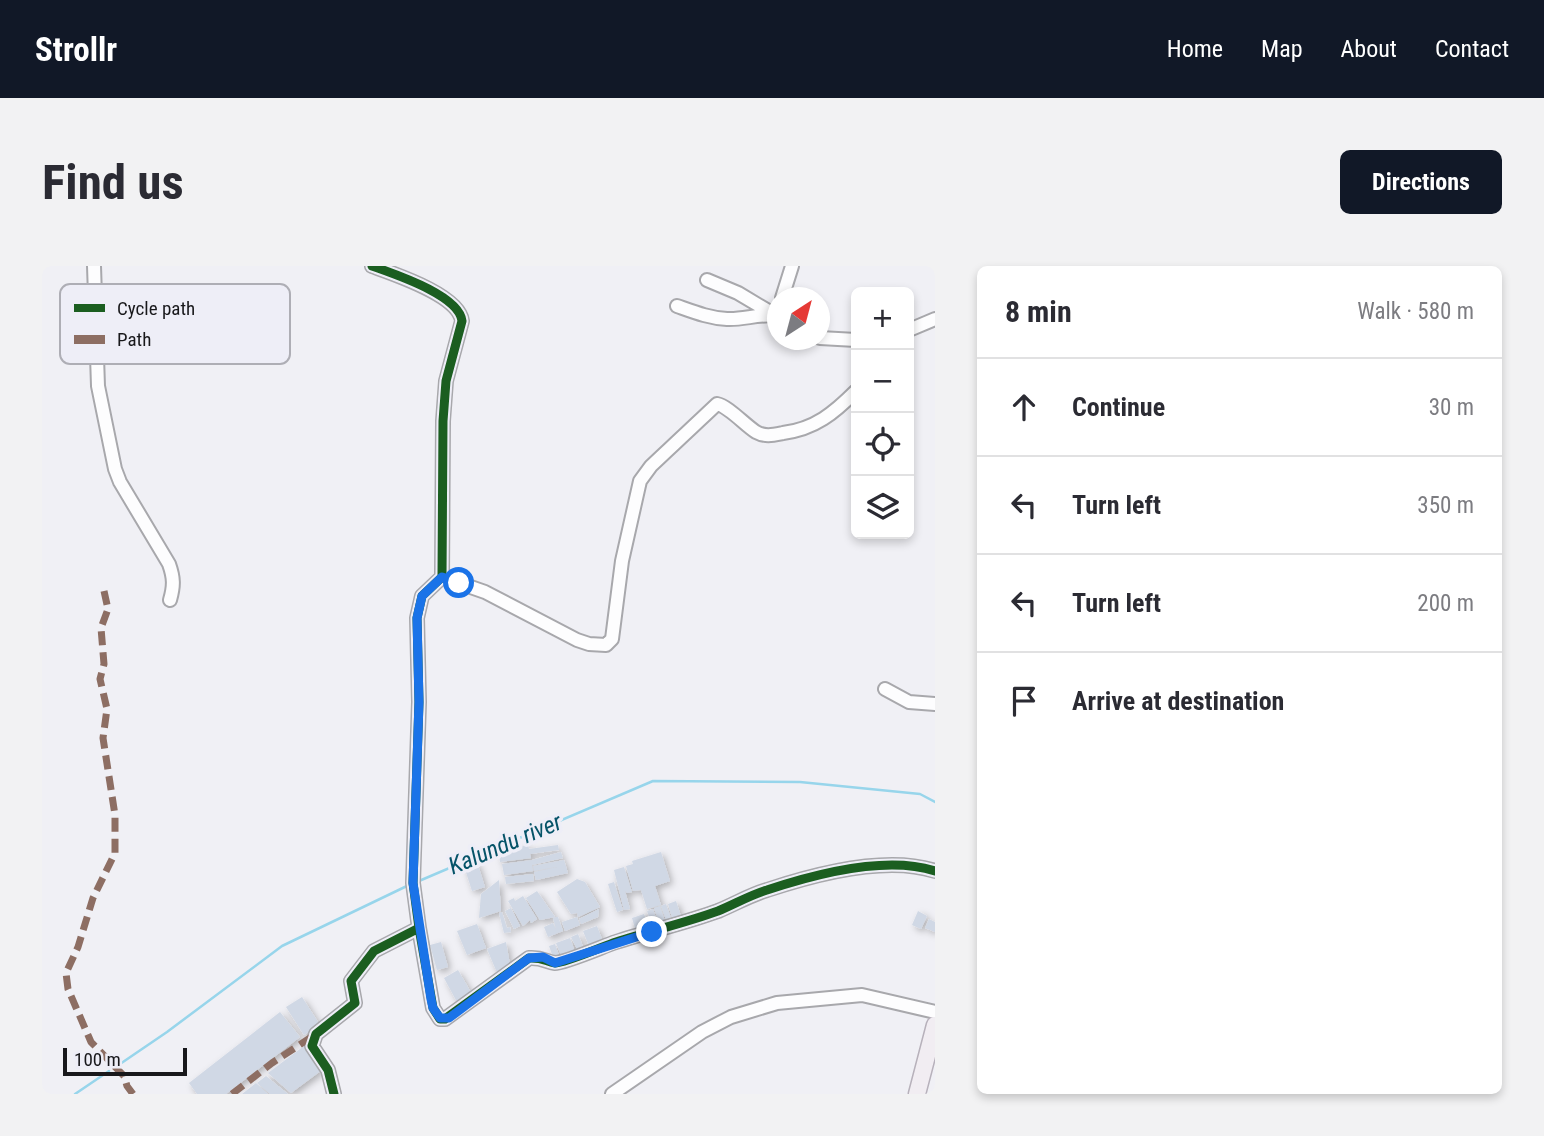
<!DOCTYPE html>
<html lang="en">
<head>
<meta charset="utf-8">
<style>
  :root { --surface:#fff; --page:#f2f2f3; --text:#2b2b33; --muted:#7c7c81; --line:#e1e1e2; --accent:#111827 }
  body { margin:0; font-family:"Roboto Condensed",sans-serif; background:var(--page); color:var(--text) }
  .controls { position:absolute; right:21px; top:21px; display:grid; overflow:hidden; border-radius:10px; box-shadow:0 4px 10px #0003 }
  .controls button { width:63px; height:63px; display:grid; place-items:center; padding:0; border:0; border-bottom:2px solid var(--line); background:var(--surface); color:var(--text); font:35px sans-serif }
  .compass { position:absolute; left:725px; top:21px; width:63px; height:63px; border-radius:50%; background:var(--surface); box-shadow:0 4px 10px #0003; rotate:36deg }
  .scale { position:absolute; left:21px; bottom:18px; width:124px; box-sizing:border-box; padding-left:7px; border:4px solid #18181b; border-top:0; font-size:19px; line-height:24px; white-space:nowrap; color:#18181b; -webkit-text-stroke:5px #eeeef7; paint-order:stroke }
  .stop { position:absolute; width:21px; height:21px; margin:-16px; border:5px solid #1a73e8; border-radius:50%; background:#fff }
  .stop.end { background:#1a73e8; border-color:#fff; box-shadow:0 2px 7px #0008 }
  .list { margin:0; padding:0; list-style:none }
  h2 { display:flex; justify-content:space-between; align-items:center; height:91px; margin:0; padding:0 28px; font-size:30px }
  h2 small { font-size:23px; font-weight:400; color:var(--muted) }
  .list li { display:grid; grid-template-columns:46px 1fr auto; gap:21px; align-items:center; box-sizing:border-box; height:98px; padding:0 28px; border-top:2px solid var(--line) }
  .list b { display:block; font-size:26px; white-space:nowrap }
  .list em { font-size:23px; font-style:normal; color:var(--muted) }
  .icon { flex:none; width:38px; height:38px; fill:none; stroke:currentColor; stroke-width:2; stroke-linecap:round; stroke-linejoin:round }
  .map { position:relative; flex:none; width:893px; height:828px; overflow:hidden; border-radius:10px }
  header { display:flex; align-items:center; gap:42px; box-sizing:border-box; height:98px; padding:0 35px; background:var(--accent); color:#fff }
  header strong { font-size:33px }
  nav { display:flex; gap:38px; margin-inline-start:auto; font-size:24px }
  .intro { display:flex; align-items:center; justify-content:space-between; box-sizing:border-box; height:168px; padding:0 42px }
  h1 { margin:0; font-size:49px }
  .button { padding:18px 32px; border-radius:10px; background:var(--accent); color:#fff; font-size:24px; font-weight:700 }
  main { display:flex; gap:42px; padding:0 42px }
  aside { flex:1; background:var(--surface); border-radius:10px; box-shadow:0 4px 10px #0003 }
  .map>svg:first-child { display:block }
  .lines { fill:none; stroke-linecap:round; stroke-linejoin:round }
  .stream { stroke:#97d5eb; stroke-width:2.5 }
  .building { fill:#d0d8e5; filter:url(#shadow) }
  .minor-casing { stroke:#a8a8ac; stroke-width:16 }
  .major-casing { stroke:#b7b1bb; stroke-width:19 }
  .minor { stroke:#fdfdfe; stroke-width:12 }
  .major { stroke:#f1edf2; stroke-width:16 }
  .quiet { stroke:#8d6e63; stroke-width:7; stroke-dasharray:14 7; stroke-linecap:butt }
  .cycleway-casing { stroke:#eeeef7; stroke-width:13 }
  .cycleway { stroke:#1b5e20; stroke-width:9 }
  .route { stroke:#1a73e8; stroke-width:9 }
  .labels { text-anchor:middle; stroke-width:7; stroke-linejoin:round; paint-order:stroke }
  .water-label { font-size:24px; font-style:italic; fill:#055368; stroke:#eeeef7 }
  .key { fill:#eeeef7; stroke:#aeaeb5; stroke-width:2 }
  .key-label { font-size:19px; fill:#18181b }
</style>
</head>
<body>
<header>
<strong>Strollr</strong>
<nav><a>Home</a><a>Map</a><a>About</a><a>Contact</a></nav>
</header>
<div class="intro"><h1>Find us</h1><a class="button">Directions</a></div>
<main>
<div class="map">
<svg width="893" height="828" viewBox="0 0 893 828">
  <defs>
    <filter id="shadow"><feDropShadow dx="3" dy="3" stdDeviation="3.5" flood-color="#0004"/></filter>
  </defs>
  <rect width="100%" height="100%" fill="#f0f0f5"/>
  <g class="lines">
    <path class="stream" d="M377 615 611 515 758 516 878 528 893 536
      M78 798 125 766 240 680 367 619
      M33 828 67 805"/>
  </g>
  <path class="building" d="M486 579 487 583 516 579 517 584 488 588 489 592 458 596 457 586Z
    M519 586 521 592 490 599 491 605 462 609 460 598 490 594Z
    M619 586 628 615 613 620 619 639 605 643 599 624 591 625 584 600 591 598 590 595Z
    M522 594 526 607 494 614 492 606 515 601 492 605 491 600Z
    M435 596 443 621 430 625 422 600Z
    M582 601 590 626 585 627 583 625 588 643 582 644 572 604Z
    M491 608 492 615 464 618 463 611Z
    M535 613 543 616 558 641 536 651 535 647 529 648 515 626Z
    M457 614 459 645 437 652 439 628Z
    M572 616 581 644 575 646 566 618Z
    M495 625 513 651 498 654 484 632Z
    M481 630 495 653 489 657 488 654 481 660 466 635 472 632 473 635Z
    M634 635 640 653 631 655 626 638Z
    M624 638 630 655 625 657 619 640Z
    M618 640 624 658 618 660 612 642Z
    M469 642 478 660 472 663 463 645Z
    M557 643 556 651 539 658 537 653Z
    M611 643 617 660 611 662 605 645Z
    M876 645 885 650 879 663 870 659Z
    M460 646 465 662 468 661 469 666 462 667 457 647Z
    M602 648 608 664 595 669 590 652Z
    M514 651H516L521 665 506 671 502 661 511 657 514 663 511 652Z
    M535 651 538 659 523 665 520 656Z
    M887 653 893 656V666L883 662Z
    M435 658 444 682 425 689 415 665Z
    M555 660 561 676 547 680 541 665Z
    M536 668 542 683 536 685 529 671Z
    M528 672 533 686 519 689 514 677Z
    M399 676 406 701 395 704 388 679Z
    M464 676 469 704 456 709 445 683Z
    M513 678 518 692 512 694 507 680Z
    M416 704 430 728 415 736 402 712Z
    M260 731 278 759 262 769 244 741Z
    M238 746 258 771 184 828H155L147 817Z
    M262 780 280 804 249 827 226 807Z
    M224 810 246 828H228L215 817Z
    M214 817 226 828H200Z"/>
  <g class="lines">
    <defs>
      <path id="minor" d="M52 0 56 120 73 203 78 216 127 298C132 312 132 320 128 334
        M665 14 696 27 733 49
        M740 32 750 0
        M635 40C652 46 667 52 685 53 702 54 718 47 736 50
        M867 64 893 53
        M778 72 814 74
        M400 311 443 326 535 374 547 378 564 379 570 373 580 295 598 215 609 200 675 138C686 140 703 159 714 166 723 171 731 169 741 167 773 163 792 147 814 125
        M843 423 867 436 893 438
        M377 662 391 742 398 753H403L487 692C501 691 504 696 513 697 523 697 562 680 574 676 608 665 643 657 676 645 693 638 708 629 725 624 773 608 844 589 893 605
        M292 828 286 804 270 780 274 768 313 737 309 715 332 685 377 662 371 617 377 436 375 352 380 330 400 311 401 155 404 115 420 55C417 29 352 8 330 0
        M570 828 660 766 689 751 735 737 820 729 893 746"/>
      <path id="major" d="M875 828 893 759"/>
    </defs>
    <use href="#minor" class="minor-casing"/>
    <use href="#major" class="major-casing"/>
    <use href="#minor" class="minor"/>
    <use href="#major" class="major"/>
    <path class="quiet" d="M62 325 66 343 59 362 62 398 58 413 65 443 61 472 73 549V587L51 632 36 681 24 707 26 723 49 776 82 810 85 820 91 828
      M190 828 230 797 274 768"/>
    <defs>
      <path id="cycleway" d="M377 662 391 742 398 753H403L487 692C501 691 504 696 513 697 523 697 562 680 574 676 608 665 643 657 676 645 693 638 708 629 725 624 773 608 844 589 893 605
        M292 828 286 804 270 780 274 768 313 737 309 715 332 685 377 662 371 617 377 436 375 352 380 330 400 311 401 155 404 115 420 55C417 29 352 8 330 0"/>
    </defs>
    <use href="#cycleway" class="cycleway-casing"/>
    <use href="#cycleway" class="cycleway"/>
  </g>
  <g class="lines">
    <path class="route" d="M417 317 400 311 380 330 375 352 377 436 371 617 389 733 391 742 398 752H407L487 692 501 691 513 697 610 666"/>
  </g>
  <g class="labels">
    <g class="water-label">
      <text transform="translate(463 578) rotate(-23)" y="8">Kalundu river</text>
    </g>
  </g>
  <rect x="18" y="18" width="230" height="80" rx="10" class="key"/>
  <rect x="32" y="38" width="31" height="8" fill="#1b5e20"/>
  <rect x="32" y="69" width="31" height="9" fill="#8d6e63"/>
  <g class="key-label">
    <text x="75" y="49">Cycle path</text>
    <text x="75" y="80">Path</text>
  </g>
</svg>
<div class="controls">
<button>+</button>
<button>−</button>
<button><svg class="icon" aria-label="locate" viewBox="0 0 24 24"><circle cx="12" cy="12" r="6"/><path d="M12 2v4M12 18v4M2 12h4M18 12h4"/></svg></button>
<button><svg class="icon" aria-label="layers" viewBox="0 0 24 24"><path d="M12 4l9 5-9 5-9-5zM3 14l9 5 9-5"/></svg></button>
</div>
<svg class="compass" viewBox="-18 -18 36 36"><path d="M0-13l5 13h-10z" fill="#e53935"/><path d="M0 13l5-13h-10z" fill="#7c7c81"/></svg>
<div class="scale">100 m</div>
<div class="stop" style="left:417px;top:317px"></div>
<div class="stop end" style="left:610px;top:666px"></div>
</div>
<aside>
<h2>8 min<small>Walk · 580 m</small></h2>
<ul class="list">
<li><svg class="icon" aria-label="ahead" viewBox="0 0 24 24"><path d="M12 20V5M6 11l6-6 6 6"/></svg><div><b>Continue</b></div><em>30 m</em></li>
<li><svg class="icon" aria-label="left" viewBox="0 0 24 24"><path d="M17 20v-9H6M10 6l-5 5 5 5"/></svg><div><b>Turn left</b></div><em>350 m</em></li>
<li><svg class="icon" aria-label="left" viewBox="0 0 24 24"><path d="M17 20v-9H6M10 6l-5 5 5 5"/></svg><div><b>Turn left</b></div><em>200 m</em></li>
<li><svg class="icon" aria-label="arrive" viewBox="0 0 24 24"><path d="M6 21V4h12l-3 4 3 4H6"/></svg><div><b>Arrive at destination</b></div></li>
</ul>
</aside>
</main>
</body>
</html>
